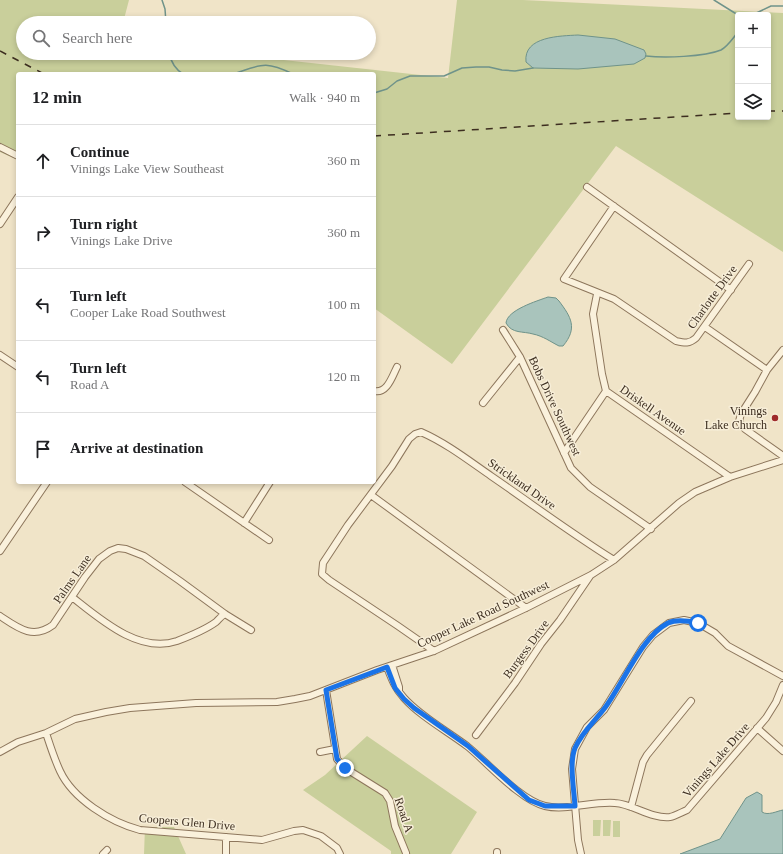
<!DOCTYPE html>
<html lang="en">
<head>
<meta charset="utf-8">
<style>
  :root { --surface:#fff; --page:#f6f6f6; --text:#202124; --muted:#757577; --line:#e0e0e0 }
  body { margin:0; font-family:Georgia,serif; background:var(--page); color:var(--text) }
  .controls { position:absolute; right:12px; top:12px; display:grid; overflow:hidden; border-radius:4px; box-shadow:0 2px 6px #0003 }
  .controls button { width:36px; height:36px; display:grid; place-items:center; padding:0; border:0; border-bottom:1px solid var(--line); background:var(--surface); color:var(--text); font:20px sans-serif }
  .stop { position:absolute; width:12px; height:12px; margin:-9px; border:3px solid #1a73e8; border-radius:50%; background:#fff }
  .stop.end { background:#1a73e8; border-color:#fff; box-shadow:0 1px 4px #0008 }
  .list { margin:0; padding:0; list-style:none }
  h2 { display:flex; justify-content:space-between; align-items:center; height:52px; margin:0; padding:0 16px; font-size:17px }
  h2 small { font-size:13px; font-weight:400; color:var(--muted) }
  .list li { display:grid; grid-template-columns:26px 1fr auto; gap:12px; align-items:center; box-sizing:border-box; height:72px; padding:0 16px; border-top:1px solid var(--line) }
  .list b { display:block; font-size:15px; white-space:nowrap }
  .list p { margin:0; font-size:13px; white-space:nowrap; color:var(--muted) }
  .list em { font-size:13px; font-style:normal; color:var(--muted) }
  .icon { flex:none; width:22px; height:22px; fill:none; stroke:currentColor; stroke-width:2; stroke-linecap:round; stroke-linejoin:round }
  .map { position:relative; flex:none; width:783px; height:854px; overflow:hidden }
  .search { position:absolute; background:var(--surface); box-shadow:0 2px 6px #0003; left:16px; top:16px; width:360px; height:44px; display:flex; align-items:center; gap:10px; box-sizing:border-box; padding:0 14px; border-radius:22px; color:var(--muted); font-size:15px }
  .panel { position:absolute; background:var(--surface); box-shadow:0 2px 6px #0003; left:16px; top:72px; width:360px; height:412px; border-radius:4px }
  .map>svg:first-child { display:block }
  .green { fill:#c9cf9b; fill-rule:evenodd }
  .water { fill:#a9c4bc; stroke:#6f938a }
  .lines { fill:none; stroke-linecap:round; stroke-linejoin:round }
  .stream { stroke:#6f938a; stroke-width:1.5 }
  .minor-casing { stroke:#8d765c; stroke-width:8 }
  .minor { stroke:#faf1dc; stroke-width:6 }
  .rail { stroke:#3d2e20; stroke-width:1.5; stroke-dasharray:7 7; stroke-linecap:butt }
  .route { stroke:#1a73e8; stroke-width:5 }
  .poi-dot { fill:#9e2a2b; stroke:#f7eed8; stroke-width:1.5 }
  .labels { text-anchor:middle; stroke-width:3; stroke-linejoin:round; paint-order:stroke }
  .street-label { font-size:12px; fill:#3d2e20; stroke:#f7eed8 }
  .poi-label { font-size:12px; fill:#3d2e20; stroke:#f7eed8; text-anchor:end }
</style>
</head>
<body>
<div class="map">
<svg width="783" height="854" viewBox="0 0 783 854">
  <rect width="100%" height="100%" fill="#f0e4c8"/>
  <path class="green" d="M0 0H129L123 23H23V53H220L448 78 457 0H523L783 13V252L616 146 452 364 374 308V74H18V160L0 152ZM738 15H768V117H738Z
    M367 736 477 812 451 854H391V851L303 790 325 775Z
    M593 820H601L600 836H593Z
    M603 820H611L610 836H603Z
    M613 821H620V837H613Z
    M145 827H174L186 854H144Z"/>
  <path class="water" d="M578 35 615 39 644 50 646 54 645 58 634 64 578 69 533 68 526 62C523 36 561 36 578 35Z
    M548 297 556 298 559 301C571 317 578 328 563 346H559C551 342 543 336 533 334 523 331 512 334 506 323 507 310 537 301 548 297Z
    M757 792 762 795V812C768 816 777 811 783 810V854H680L720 839 746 798Z"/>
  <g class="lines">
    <path class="stream" d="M162 0 165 9 166 23
      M714 0 738 15
      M752 15 771 6H783
      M169 53C171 62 175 69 183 74
      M646 56C664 58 704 57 721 50 728 46 733 38 738 32
      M233 74C261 65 264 60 293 74
      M374 93 387 89 397 81 410 76H444L462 68 476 67H489L502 70 515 71 533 68"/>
    <defs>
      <path id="minor" d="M0 147 18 156
        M587 187 731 290
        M614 206 564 279 614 299 676 341C685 343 689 344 696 338L749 264
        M0 224 18 197
        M597 294 593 314 602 374 606 391 730 477
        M705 327 767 370
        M503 330 520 357 571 468 590 487 651 529
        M783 350 767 370 755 392 741 414 739 421 740 423 745 429 783 456
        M0 355 18 367
        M374 391C387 394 392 377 397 367
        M483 403 520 357
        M564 453 606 391
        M185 482 269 540
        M371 495 526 608
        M244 523 270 482
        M0 551 47 482
        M72 597C100 619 139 654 177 641 190 636 205 630 216 622 219 619 221 616 225 614
        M0 616C18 628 33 640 53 625L85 577 99 559 110 551 118 548 126 549 144 556 180 581 225 614 251 630
        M434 651 398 626 329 580 322 574 323 563 348 525 392 466 409 439 415 434 421 432C446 443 468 460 491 476 532 504 572 534 614 560
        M392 665 399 687V691
        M387 667C392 680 395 688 404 698 420 716 447 731 467 746 487 762 521 801 545 806 566 811 593 801 615 803 633 804 651 819 670 817 675 816 682 812 687 810L766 718 776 702 783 685
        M326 690 337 759 345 768 385 793 390 801 395 826 406 853
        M757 728 783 751
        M46 733C50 745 54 758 60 771 73 799 110 822 140 830L262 840 294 831 303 830 321 836 337 848 340 854
        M476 735 515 683 541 644 560 620 590 576
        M0 752 18 742 46 733 75 719 106 712 130 708 196 703 277 702 295 699 310 696 377 670 434 651 526 608 591 575 614 560 679 503 695 492 730 477 783 460
        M320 752 335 749
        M631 807 643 762 647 755 691 701
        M497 852V854
        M103 854 107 850
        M226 854V837
        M581 854 578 840 572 769 575 749 587 727 604 710 643 647 653 635 669 623 684 620 698 623 715 633 728 646 783 676"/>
    </defs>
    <use href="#minor" class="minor-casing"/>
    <use href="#minor" class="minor"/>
    <path class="rail" d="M0 51 44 74
      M768 111H783
      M374 136 738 113"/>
  </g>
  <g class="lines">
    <path class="route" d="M345 768 337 759 326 690 387 667 395 688 404 699 414 708 468 746 529 800 545 806H575C574 789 569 763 575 748 582 732 594 722 604 709 623 684 641 637 668 623 677 619 689 621 698 623"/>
  </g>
  <circle class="poi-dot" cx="775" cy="418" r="4"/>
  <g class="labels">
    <g class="street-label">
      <text transform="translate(712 297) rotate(-54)" y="4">Charlotte Drive</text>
      <text transform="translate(555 406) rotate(65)" y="4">Bobs Drive Southwest</text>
      <text transform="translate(653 410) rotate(35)" y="4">Driskell Avenue</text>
      <text transform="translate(522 484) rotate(35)" y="4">Strickland Drive</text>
      <text transform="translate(72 579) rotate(-55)" y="4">Palms Lane</text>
      <text transform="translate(483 614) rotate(-25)" y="4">Cooper Lake Road Southwest</text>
      <text transform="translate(526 649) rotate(-54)" y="4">Burgess Drive</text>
      <text transform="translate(716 760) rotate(-49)" y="4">Vinings Lake Drive</text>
      <text transform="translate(404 815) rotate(72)" y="4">Road A</text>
      <text transform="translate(187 822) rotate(5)" y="4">Coopers Glen Drive</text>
    </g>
    <g class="poi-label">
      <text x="767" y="415">Vinings<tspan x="767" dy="14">Lake Church</tspan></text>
    </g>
  </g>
</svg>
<div class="controls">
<button>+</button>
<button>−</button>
<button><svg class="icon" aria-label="layers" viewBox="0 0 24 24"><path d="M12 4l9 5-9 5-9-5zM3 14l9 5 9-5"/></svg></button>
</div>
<div class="stop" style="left:698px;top:623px"></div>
<div class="stop end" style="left:345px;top:768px"></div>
<div class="search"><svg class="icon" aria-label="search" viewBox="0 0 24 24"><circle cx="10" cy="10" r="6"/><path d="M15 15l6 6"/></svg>Search here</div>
<section class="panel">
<h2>12 min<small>Walk · 940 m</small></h2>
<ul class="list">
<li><svg class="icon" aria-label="ahead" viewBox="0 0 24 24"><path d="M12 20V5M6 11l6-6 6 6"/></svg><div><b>Continue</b><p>Vinings Lake View Southeast</p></div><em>360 m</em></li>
<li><svg class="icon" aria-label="right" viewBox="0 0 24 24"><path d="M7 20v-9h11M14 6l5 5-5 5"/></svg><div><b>Turn right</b><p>Vinings Lake Drive</p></div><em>360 m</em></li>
<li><svg class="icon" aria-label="left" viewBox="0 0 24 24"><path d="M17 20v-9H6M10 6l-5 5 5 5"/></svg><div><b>Turn left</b><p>Cooper Lake Road Southwest</p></div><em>100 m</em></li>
<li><svg class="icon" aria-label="left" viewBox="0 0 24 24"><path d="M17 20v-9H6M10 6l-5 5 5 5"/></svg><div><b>Turn left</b><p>Road A</p></div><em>120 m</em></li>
<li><svg class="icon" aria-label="arrive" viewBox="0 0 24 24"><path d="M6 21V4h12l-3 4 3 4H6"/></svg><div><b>Arrive at destination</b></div></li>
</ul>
</section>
</div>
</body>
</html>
